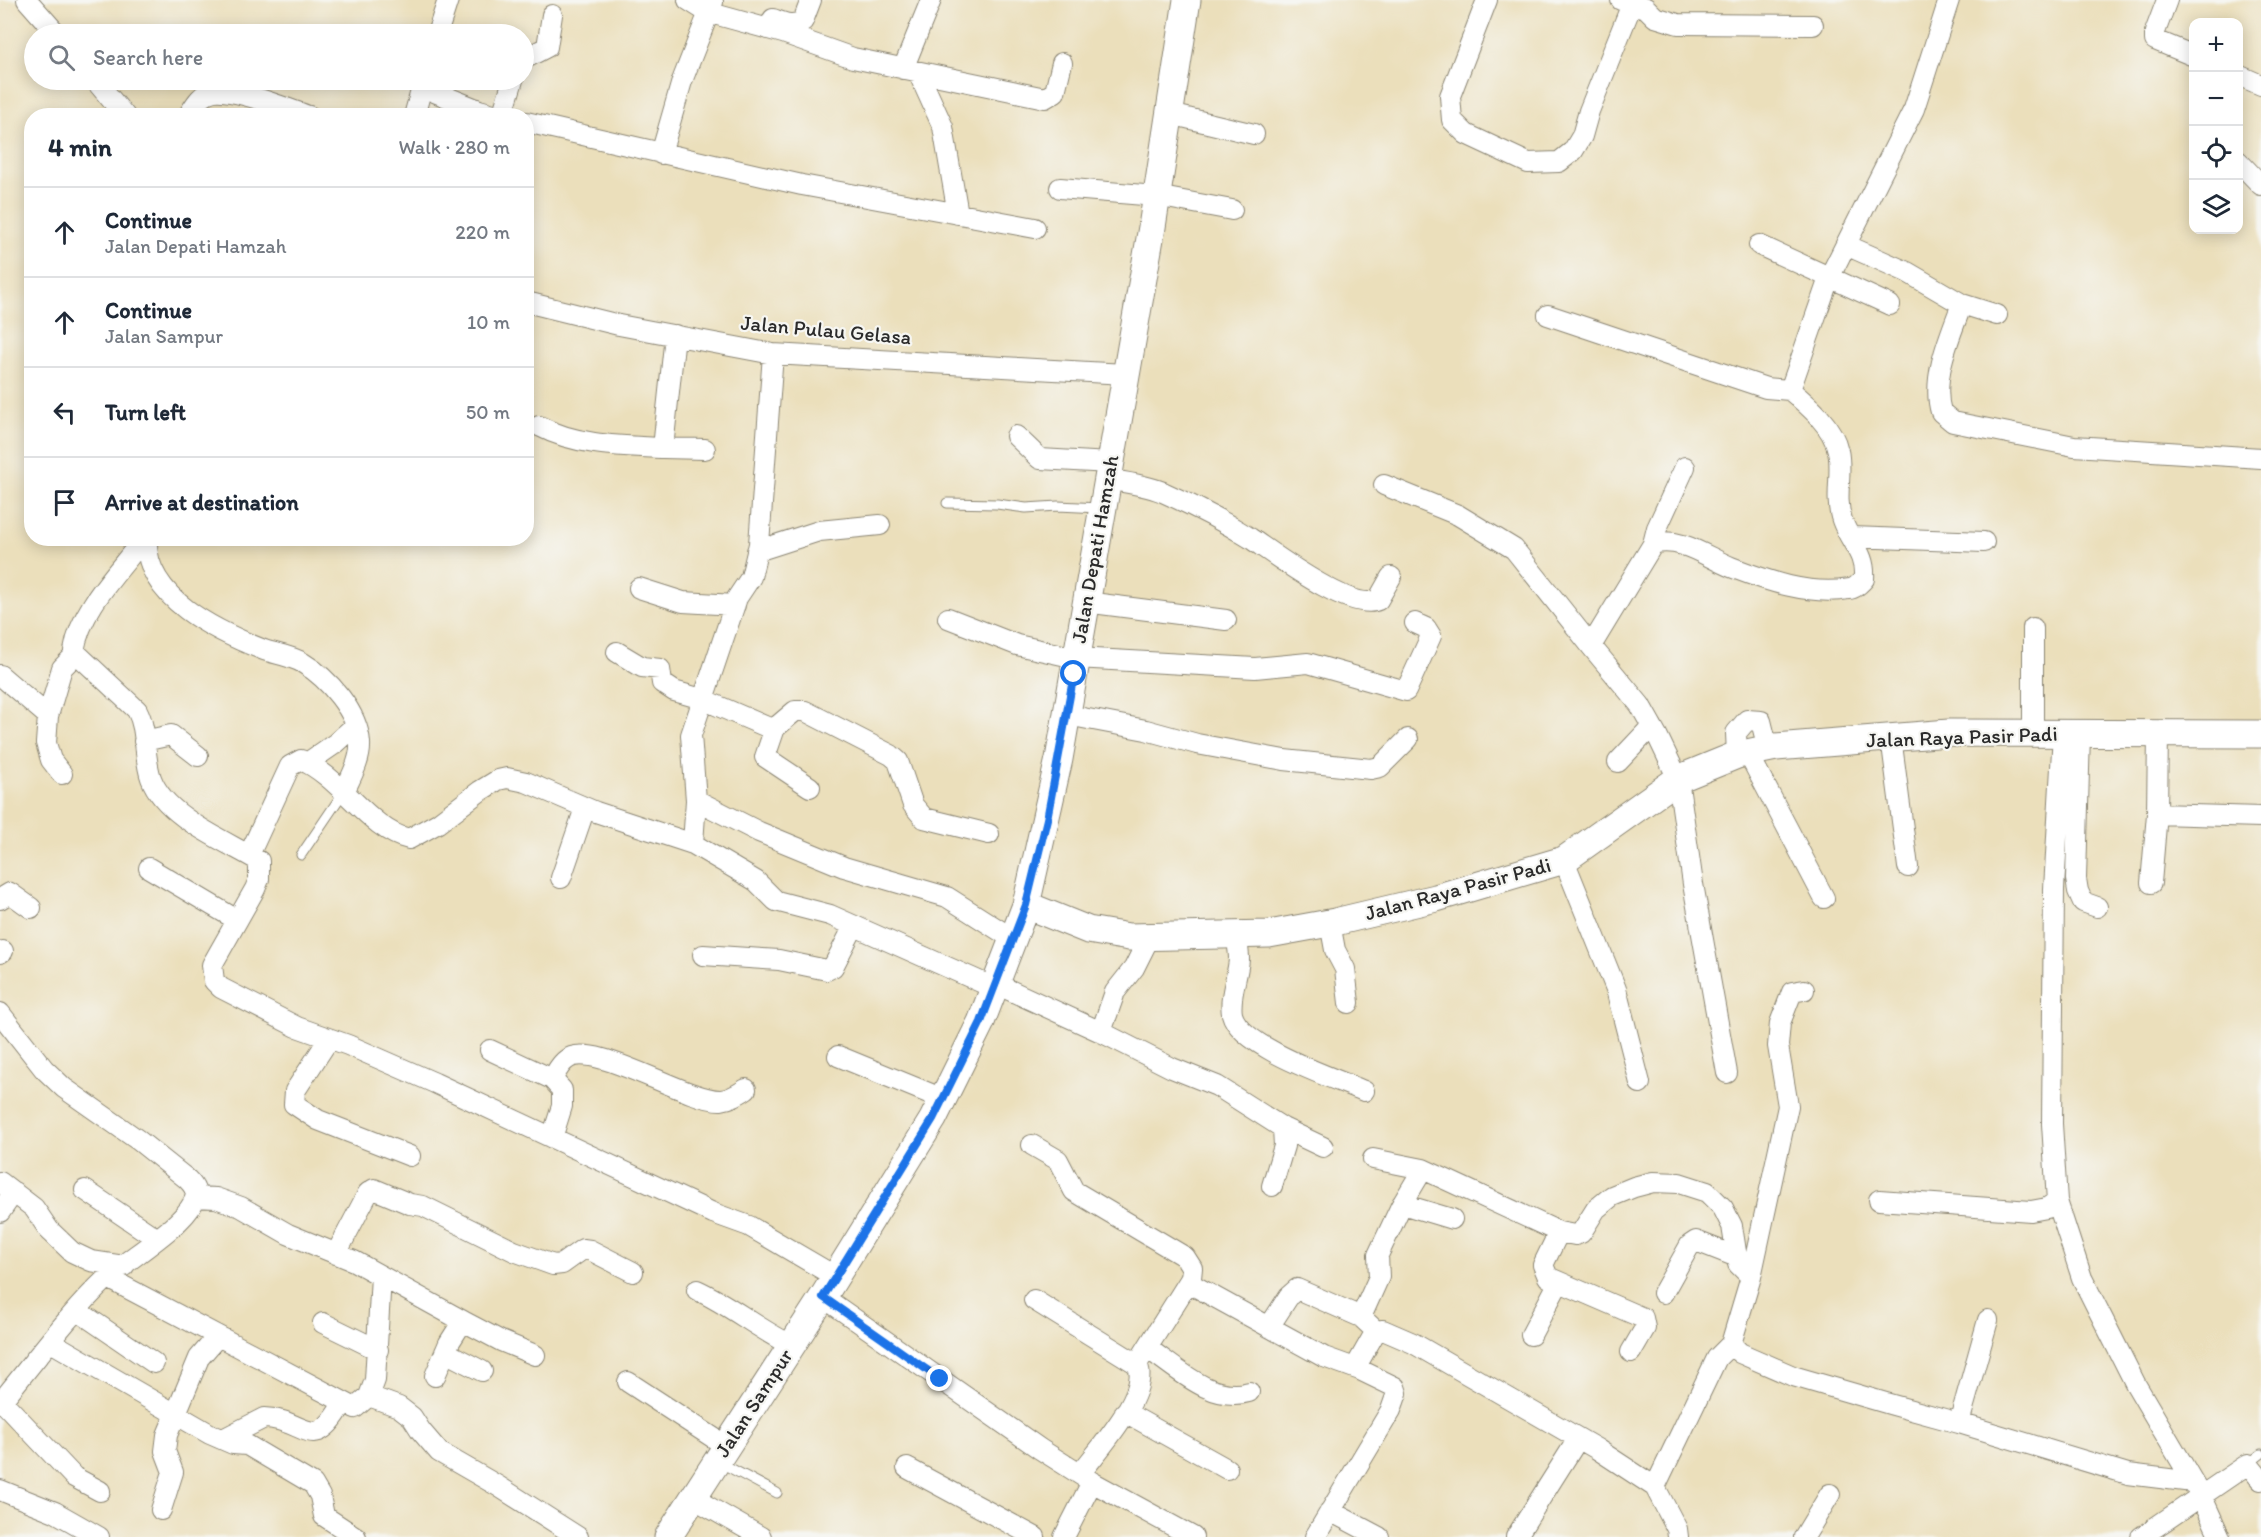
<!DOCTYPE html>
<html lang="en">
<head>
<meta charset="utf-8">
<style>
  :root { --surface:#fff; --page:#f6f6f7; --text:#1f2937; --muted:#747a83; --line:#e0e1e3 }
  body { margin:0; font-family:Itim,sans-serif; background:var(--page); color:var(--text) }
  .controls { position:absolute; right:18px; top:18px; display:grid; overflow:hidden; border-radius:12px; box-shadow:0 3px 15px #0003 }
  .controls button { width:54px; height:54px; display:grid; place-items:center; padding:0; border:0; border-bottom:2px solid var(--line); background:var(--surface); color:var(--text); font:30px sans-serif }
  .stop { position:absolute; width:18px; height:18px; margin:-14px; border:4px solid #1a73e8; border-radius:50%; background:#fff }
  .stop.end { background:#1a73e8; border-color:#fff; box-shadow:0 2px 6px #0008 }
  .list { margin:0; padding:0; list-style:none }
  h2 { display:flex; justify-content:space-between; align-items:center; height:78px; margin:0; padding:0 24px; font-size:26px }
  h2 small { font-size:20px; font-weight:400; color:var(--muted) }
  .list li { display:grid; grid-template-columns:39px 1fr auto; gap:18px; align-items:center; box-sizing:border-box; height:90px; padding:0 24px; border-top:2px solid var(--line) }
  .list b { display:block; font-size:22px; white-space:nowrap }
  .list p { margin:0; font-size:20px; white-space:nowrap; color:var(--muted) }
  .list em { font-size:20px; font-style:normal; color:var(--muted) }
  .icon { flex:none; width:33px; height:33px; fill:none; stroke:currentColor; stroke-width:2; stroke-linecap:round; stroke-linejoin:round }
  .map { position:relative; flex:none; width:2261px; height:1537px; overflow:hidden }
  .search { position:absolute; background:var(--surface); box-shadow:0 3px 15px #0003; left:24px; top:24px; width:510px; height:66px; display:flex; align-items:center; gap:15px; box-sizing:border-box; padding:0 21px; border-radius:33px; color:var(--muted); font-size:22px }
  .panel { position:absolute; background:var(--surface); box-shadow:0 3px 15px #0003; left:24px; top:108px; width:510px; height:438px; border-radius:24px }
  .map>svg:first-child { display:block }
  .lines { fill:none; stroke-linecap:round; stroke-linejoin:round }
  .lane-casing { stroke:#8b8573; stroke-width:11 }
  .street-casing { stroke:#8b8573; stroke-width:22 }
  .secondary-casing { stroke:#8b8573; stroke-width:29 }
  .lane { stroke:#fff; stroke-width:9 }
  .street { stroke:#fff; stroke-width:20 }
  .secondary { stroke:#fff; stroke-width:27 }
  .route { stroke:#1a73e8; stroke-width:8 }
  .labels { text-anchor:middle; stroke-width:4.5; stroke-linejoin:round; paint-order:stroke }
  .street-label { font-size:21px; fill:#2b2b2b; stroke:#f6f6f2 }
</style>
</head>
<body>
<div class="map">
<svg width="2261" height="1537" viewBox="0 0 2261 1537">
  <rect width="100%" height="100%" fill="#f6f6f2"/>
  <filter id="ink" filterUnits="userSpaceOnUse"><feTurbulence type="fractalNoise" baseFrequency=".0167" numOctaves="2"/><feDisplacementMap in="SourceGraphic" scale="12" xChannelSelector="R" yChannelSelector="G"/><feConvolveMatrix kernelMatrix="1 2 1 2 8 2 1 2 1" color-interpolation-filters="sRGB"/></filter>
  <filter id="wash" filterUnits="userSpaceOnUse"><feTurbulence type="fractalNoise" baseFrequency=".008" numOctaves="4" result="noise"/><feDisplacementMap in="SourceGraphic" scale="24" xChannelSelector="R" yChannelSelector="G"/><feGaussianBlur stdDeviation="1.35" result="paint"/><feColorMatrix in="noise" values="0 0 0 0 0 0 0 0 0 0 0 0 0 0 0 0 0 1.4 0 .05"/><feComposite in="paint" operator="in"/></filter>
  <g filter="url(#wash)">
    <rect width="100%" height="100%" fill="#ebdfbb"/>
  </g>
  <g filter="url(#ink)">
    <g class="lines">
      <defs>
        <path id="lane" d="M947 503 997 504 1026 508 1058 506 1100 508
          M301 855 345 790
          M719 1462 777 1493
          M2248 1464 2261 1454"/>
        <path id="street" d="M27 0 57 34
          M688 0 707 12 783 33 853 58 1045 98 1055 92 1062 63
          M1487 0 1450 96 1452 120 1466 134 1528 163 1559 162 1573 151 1582 136 1589 111 1632 4
          M1621 0 1646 8 1655 17 1678 24 1813 25
          M2167 0 2155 32V40L2194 56
          M773 19C784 23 792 27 803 21L811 0
          M437 34 448 0
          M524 59 547 47 552 15
          M903 69 931 0
          M918 72 943 127 958 214
          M2238 75 2261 85
          M95 80 125 116
          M422 87 479 110 501 116
          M1170 114 1254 134
          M188 116C195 105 201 93 214 91 235 88 288 109 309 116
          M414 116 424 80
          M502 116 513 80
          M526 122 802 185 1035 228
          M661 154 682 81 713 2
          M2238 161 2261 185
          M1060 188 1156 196 1232 210
          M1759 245 1890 305
          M1846 245 1907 272 1962 304C1950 336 1931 378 1941 412L1953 422 2074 446 2261 458
          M526 302 619 325 773 354 1125 374
          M1962 304 1997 315
          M1548 315 1766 388 1790 390
          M539 426C577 446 621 446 663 448L675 335
          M1016 436 1040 459 1110 463
          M663 448 705 449
          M1107 479C1126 483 1148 485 1165 493 1194 506 1223 521 1250 538 1274 554 1351 613 1378 600L1391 577
          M1384 485 1458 515 1514 549 1591 646
          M1852 537 1984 542
          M144 538C119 572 81 607 74 651L137 710C148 731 143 755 151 778 165 817 226 841 259 861V879L255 889 212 965 214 981 221 988 297 1027 348 1045 435 1083 713 1213 749 1226 836 1277
          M147 538C143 598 218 632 264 650 276 654 292 656 303 663 328 678 358 712 360 743 361 759 352 775 345 790
          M1653 544 1657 528 1685 467
          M757 551 819 531 880 525
          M639 588 683 602 735 605
          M1085 602 1226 620
          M948 618 1017 645 1076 658 1255 668 1308 663 1406 691 1431 636 1426 628 1415 623
          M617 652 642 667 660 669 662 683 674 691 702 699 767 727 775 728 795 711H805L891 755 898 761 913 805 924 818 989 834
          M0 675 48 716
          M1067 715 1146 730 1197 744 1284 760 1371 769 1380 767 1408 739
          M775 728 765 757 810 787
          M2063 733 2054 889 2052 1124 2057 1201 2082 1278 2136 1385 2202 1497 2220 1537
          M2080 733 2076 879 2078 891 2083 902 2097 907
          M2158 733 2157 814 2261 817
          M2033 734V628
          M1891 737 1908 867
          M144 741 171 735 198 756
          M1748 753 1824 898
          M1737 755 1736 733 1747 720 1761 721 1768 749
          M1618 762 1652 726
          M307 763 336 743 356 725
          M62 774 51 760 46 743 48 716 62 668 76 654
          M696 800 759 832 844 867 947 897 1013 939
          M693 844 756 881 776 901 830 915 992 987
          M249 855 290 766 301 760C341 777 369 830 409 839L438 823 480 791 498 780 507 778 526 782 596 812 693 844 696 800 691 735 737 598 751 577 759 544 773 354
          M1564 860 1616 989 1640 1083
          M149 868 237 920
          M561 878 585 808
          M2151 883 2157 814
          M0 899 10 893 31 908
          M1330 923 1335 950 1345 969 1349 1003
          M1237 936C1237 943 1239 951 1239 959 1238 976 1229 996 1232 1014 1240 1047 1333 1078 1364 1091
          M1149 938 1134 968 1115 992 1101 1032 1172 1068 1217 1086 1283 1128 1323 1147
          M0 953 3 951
          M703 955 779 960 827 970 833 967 854 926
          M994 983 1101 1032
          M1804 990 1792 992 1780 1023 1778 1046 1788 1106 1751 1277 1731 1344 1740 1353 1793 1376 1893 1405 1959 1423 2128 1474 2193 1482
          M0 1013 44 1069 64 1088 138 1140 187 1179C194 1186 199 1193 193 1203 181 1227 129 1258 107 1278 68 1315 34 1362 0 1403
          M329 1039 295 1091 294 1104 318 1120 410 1156
          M490 1050 552 1079 562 1090V1106L552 1138
          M838 1056 943 1099
          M1727 1073 1693 884 1678 779 1658 737 1640 705 1591 646 1653 544C1681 536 1706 557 1731 567 1767 581 1810 596 1849 589 1855 589 1860 583 1864 579 1866 553 1850 543 1842 520 1834 497 1843 473 1838 451 1833 426 1808 405 1790 390L1829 278 1914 109 1949 0
          M552 1079C556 1073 560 1064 566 1060 591 1038 685 1101 721 1100 731 1099 738 1094 746 1089
          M1032 1145 1058 1160 1074 1191 1185 1257 1192 1268 1191 1278 1137 1364C1152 1392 1097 1451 1080 1474
          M1423 1169 1559 1232
          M0 1182 34 1208 49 1230 72 1252 91 1261 124 1266
          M1272 1186 1284 1146 1283 1128
          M85 1190 156 1238
          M196 1197 216 1198 241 1207 288 1234 354 1261 463 1321 449 1343 435 1376
          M1879 1200 2031 1211 2047 1208 2057 1201
          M1402 1204 1452 1219
          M0 1212 14 1192
          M336 1254 368 1193 374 1189 410 1204 423 1206 514 1251 553 1265 562 1264 583 1249 590 1250 633 1272
          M108 1278 355 1408 369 1396 375 1380 381 1276
          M1189 1283 1324 1357 1360 1370 1395 1387 1397 1393 1391 1410 1315 1537
          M697 1290C730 1305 758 1329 791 1345
          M1663 1293 1690 1245 1696 1241 1737 1257
          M823 1297 1040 1449 1092 1482 1193 1537
          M1034 1300 1137 1364
          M78 1311 154 1363
          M1361 1317 1379 1277 1378 1255 1401 1206 1423 1169 1373 1159
          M463 1321 501 1341 535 1355
          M323 1323 378 1350
          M1269 1327 1289 1296 1297 1289 1361 1317 1376 1331 1383 1330 1413 1343 1597 1449 1655 1487 1677 1529 1678 1537
          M1531 1335 1559 1282
          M51 1342 210 1434 233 1444 247 1445 313 1484 320 1496 324 1516 356 1537
          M1147 1348C1177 1368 1211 1403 1249 1392
          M445 1352 482 1371
          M1631 1352 1645 1328 1643 1318 1548 1277 1543 1265 1559 1232 1575 1235 1581 1233 1596 1209 1612 1196 1634 1187 1653 1182 1679 1183 1707 1192 1723 1208 1732 1226 1738 1264 1751 1277
          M1355 1368 1376 1331
          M628 1382 726 1446
          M369 1396 399 1407 412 1417 421 1431 439 1452 498 1486 578 1537
          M2 1401 74 1477 100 1491
          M1125 1412 1227 1469
          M1959 1423 1988 1320
          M223 1439 264 1418C306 1419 313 1457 343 1403
          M907 1468 1035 1537
          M1655 1487 1717 1358 1731 1344
          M0 1490 55 1512 99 1537
          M693 1498 761 1537
          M161 1510 173 1472 165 1451 167 1435 199 1358 218 1336
          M1330 1511 1379 1537
          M1064 1537 1092 1482
          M1516 1537 1578 1439
          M1804 1537 1830 1494
          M2141 1537 2248 1464 2261 1480"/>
        <path id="secondary" d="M1026 905 1088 930 1129 937 1269 934 1335 922 1436 898 1564 860 1678 779 1737 755 1776 747 1949 733 2261 734
          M668 1537 823 1297 933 1119 981 1022 1026 905 1059 759 1152 227 1187 0"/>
      </defs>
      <use href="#lane" class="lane-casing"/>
      <use href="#street" class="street-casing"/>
      <use href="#secondary" class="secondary-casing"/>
      <use href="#lane" class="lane"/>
      <use href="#street" class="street"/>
      <use href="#secondary" class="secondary"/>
    </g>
  </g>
  <g class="lines" filter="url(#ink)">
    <path class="route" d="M940 1379 823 1297 933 1119 981 1022 1026 905 1047 819 1074 674"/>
  </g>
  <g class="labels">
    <g class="street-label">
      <text transform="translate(826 330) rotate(5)" y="7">Jalan Pulau Gelasa</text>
      <text transform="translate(1095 549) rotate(-80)" y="7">Jalan Depati Hamzah</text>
      <text transform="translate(1962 737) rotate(-2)" y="7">Jalan Raya Pasir Padi</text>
      <text transform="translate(1458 889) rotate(-15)" y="7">Jalan Raya Pasir Padi</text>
      <text transform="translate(754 1403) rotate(-57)" y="7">Jalan Sampur</text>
    </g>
  </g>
</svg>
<div class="controls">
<button>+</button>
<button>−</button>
<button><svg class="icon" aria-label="locate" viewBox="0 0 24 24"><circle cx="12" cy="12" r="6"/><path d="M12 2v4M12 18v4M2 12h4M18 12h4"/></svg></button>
<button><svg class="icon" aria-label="layers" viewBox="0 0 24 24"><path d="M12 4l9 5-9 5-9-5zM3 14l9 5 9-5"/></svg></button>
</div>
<div class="stop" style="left:1074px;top:674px"></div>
<div class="stop end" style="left:940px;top:1379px"></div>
<div class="search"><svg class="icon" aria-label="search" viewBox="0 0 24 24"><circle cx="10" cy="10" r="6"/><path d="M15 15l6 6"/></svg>Search here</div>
<section class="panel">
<h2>4 min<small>Walk · 280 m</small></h2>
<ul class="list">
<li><svg class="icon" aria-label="ahead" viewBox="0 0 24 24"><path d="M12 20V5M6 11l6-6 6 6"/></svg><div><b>Continue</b><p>Jalan Depati Hamzah</p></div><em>220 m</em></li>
<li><svg class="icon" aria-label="ahead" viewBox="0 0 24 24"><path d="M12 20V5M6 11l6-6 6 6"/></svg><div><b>Continue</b><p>Jalan Sampur</p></div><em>10 m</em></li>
<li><svg class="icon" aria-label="left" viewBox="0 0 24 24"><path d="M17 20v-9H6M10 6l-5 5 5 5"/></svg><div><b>Turn left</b></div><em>50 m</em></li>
<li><svg class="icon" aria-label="arrive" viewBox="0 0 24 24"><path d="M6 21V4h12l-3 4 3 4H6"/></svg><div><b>Arrive at destination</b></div></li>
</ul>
</section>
</div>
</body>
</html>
